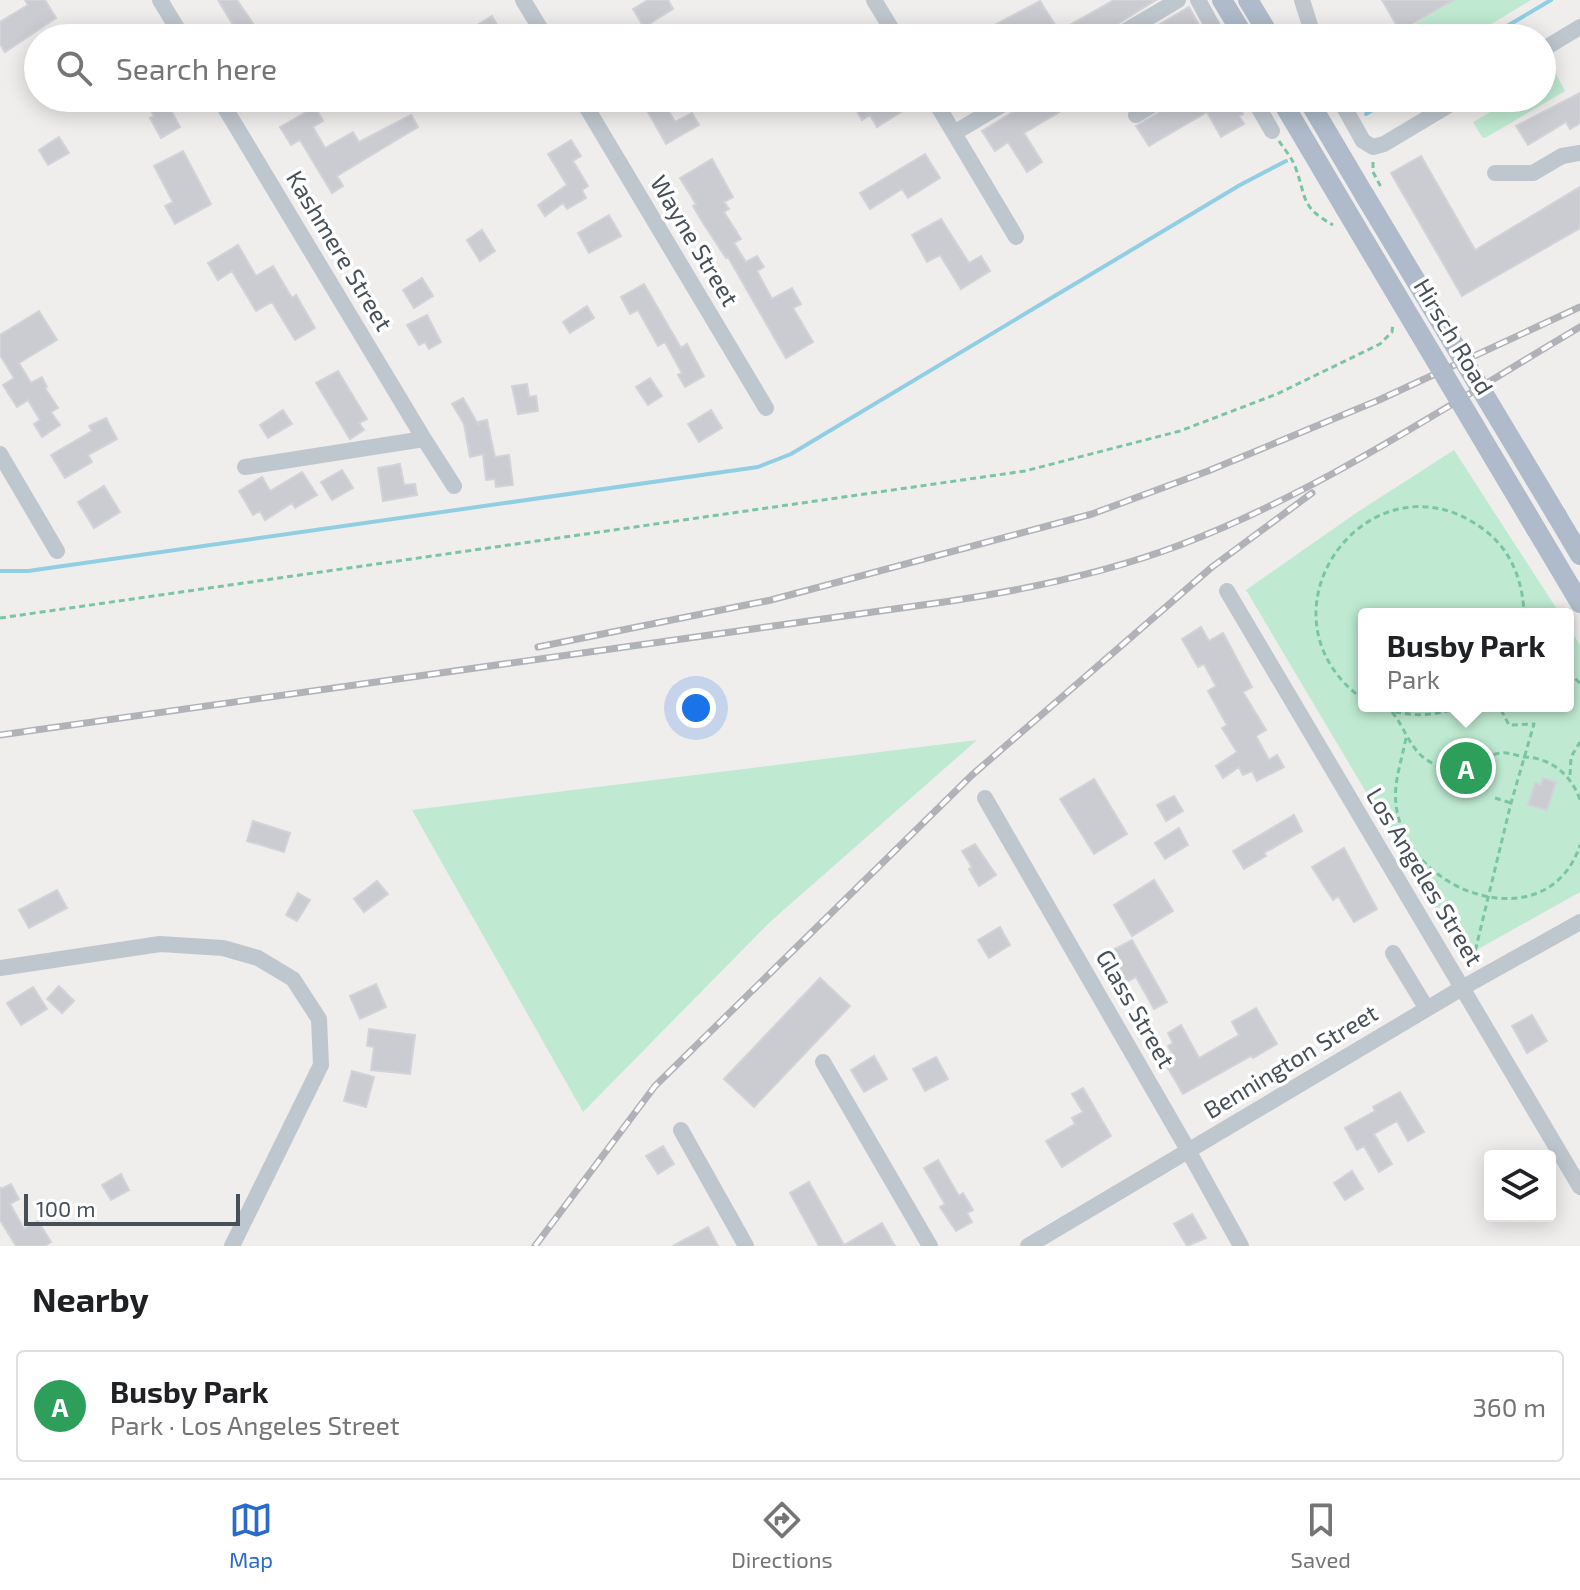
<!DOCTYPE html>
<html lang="en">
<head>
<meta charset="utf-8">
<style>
  :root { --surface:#fff; --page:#f2f2f2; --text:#202124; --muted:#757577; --line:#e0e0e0; --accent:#296ace }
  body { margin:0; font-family:"Exo 2",sans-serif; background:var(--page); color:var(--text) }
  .controls { position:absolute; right:24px; bottom:24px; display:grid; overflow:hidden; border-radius:8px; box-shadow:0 4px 20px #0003 }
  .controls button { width:72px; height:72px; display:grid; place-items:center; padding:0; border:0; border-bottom:2px solid var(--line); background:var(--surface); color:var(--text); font:40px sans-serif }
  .scale { position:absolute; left:24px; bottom:20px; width:216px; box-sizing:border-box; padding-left:8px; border:4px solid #475059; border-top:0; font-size:22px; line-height:28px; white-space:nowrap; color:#475059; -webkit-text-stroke:6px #fff; paint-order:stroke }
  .you { position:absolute; left:696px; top:708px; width:28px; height:28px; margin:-20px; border:6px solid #fff; border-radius:50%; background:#1a73e8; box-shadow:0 0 0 12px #1a73e833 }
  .badge { display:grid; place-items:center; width:52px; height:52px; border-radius:50%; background:var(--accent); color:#fff; font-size:26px; font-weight:700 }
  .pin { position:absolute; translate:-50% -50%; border:4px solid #fff; box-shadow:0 2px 8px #0006 }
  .popup { position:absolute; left:1358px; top:608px; width:216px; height:104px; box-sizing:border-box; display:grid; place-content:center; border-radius:8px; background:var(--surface); filter:drop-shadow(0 2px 6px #0005); font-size:26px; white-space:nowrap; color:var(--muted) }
  .popup b { font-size:30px; color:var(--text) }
  .popup::after { content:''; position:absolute; left:50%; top:100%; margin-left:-16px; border:16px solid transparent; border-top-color:var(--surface) }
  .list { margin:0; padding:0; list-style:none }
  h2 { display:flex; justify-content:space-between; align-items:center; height:104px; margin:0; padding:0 32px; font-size:34px }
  h2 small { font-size:26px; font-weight:400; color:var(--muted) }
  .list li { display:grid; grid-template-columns:52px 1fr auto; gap:24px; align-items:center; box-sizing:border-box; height:112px; margin:0 16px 16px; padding:0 16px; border:2px solid var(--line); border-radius:8px }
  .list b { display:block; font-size:30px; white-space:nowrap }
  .list p { margin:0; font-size:26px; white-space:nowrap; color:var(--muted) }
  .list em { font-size:26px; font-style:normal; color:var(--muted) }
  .icon { flex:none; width:44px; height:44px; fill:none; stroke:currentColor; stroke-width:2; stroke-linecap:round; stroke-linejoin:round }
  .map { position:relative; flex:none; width:1580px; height:1246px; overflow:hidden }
  .search { position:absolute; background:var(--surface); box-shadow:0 4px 20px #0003; left:24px; right:24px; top:24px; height:88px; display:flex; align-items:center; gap:20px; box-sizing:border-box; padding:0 28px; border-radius:44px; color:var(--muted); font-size:30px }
  .sheet { height:232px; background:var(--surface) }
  nav { display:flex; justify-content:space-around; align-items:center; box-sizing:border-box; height:112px; border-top:2px solid var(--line); background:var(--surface); font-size:22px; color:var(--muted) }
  nav a { display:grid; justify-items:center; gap:4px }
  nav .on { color:var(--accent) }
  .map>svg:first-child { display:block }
  .green { fill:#bfead1 }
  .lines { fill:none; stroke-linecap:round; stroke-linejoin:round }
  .stream { stroke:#90cee3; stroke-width:4 }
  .building { fill:#caccd2; stroke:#d2d3d8; stroke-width:2 }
  .path { stroke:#7ac5a3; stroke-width:3; stroke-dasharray:6 4; stroke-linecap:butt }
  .minor { stroke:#bfc7ce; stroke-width:16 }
  .major { stroke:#afbbca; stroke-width:20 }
  .rail-casing { stroke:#b0b2b7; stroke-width:7 }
  .rail { stroke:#fff; stroke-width:4; stroke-dasharray:12; stroke-linecap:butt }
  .major-bridge { stroke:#afbbca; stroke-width:20 }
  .labels { text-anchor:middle; stroke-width:7; stroke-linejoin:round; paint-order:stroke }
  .street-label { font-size:24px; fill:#475059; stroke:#fff }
</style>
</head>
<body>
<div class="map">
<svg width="1580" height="1246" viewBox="0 0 1580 1246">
  <rect width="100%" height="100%" fill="#f0eded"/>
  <path class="green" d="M1455 0H1531L1468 38H1392Z
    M1556 74 1565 91 1485 138 1482 137 1473 122 1515 98H1542V82Z
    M1454 450 1560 614H1364V706H1568V626L1580 645V892L1464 957 1246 590 1359 511Z
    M977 740 770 922 583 1112 412 810Z"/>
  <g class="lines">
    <path class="stream" d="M1487 38 1551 0
      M1366 114 1392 98
      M0 571H28L758 467 791 454 1240 185 1286 161"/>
  </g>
  <path class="building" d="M25 0H45L56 18 5 52 0 44V22L28 5Z
    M218 0H237L263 38H241Z
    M648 0H668L673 9 644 27 633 9Z
    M1114 0H1156L1095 38H995L989 28 1040 1 1059 31Z
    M1382 0H1454L1400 31Z
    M1189 7 1206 38H1137Z
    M492 16 501 31 489 38H480L474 27Z
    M1580 93V123L1570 129 1566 122 1528 145 1516 126Z
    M144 98H164L180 127 161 138 150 118 154 116Z
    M640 98H661L675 122 692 113 699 125 666 144Z
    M863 98H893L901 112 877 127 870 115 862 120 853 104Z
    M1036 98H1083L1024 133 1042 162 1027 172 1008 142 995 151 982 131Z
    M1184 98H1235L1243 114 1239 116 1244 124 1221 137 1207 112 1149 146 1136 126Z
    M315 107 323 121 313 127 325 148 353 132 359 142 411 115 418 127 337 176 343 186 332 193 300 140 291 145 280 127Z
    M59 137 69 153 48 165 39 150Z
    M571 140 581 156 573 161 588 186 582 190 586 198 567 209 563 203 545 216 538 205 567 185 548 154Z
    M183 151 211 204 175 224 165 206 173 202 154 166Z
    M925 154 940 178 908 198 902 189 870 209 860 193Z
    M1421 156 1475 250 1580 187V228L1462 296 1391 173Z
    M712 159 733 197 724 202 729 209 724 212 741 239 734 243 746 262 757 256 764 267 757 271 772 299 792 288 801 304 793 308 813 342 786 358 728 257 726 258 703 223 693 206 696 204 680 178Z
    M609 215 621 236 589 253 578 233Z
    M941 219 969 263 981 256 990 271 961 289 940 255 927 262 912 235Z
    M482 230 495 251 480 261 467 240Z
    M238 245 256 276 273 266 292 298 296 295 315 328 295 340 272 302 256 311 232 271 218 280 208 263Z
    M422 278 433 296 414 308 403 290Z
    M644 284 681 348 687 344 704 376 685 387 678 375 682 373 665 342 658 346 638 310 630 314 621 297Z
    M587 306 594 318 570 333 563 322Z
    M39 311 57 340 19 363 31 383 42 377 47 387 45 388 58 408 51 412 60 425 42 437 34 424 40 420 28 400 17 407 3 385 14 378 0 355V335Z
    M427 315 441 342 429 349 425 342 419 345 407 325Z
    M338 371 367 419 359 423 364 430 350 439 316 383Z
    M650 378 662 396 648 405 636 387Z
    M527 384 529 397 536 396 538 411 518 414 512 386Z
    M463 398 479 426 478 422 487 420 495 457 509 455 513 485 496 487 495 479 486 480 483 454 470 457 464 424 452 404Z
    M283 410 292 424 268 438 260 425Z
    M711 410 722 428 699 442 688 424Z
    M106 418 117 439 88 455 92 462 65 478 51 455 92 431 89 426Z
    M400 464 404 485 415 484 417 495 383 501 378 468Z
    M342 470 353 488 332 500 321 482Z
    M302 472 317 495 295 508 292 503 265 520 260 511 253 515 239 491 262 477 270 491Z
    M104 486 120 512 94 528 78 502Z
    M1201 627 1209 641 1223 633 1252 687 1243 692 1266 730 1256 736 1269 760 1277 755 1284 767 1257 781 1252 771 1243 775 1239 767 1223 778 1216 766 1237 752 1222 728 1227 725 1208 691 1216 686 1204 664 1198 667 1182 639Z
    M1543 778 1556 782 1547 810 1528 805 1535 783 1541 785Z
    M1094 779 1127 834 1094 854 1060 799Z
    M1174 796 1183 811 1166 821 1157 805Z
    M1294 815 1302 831 1264 853 1266 856 1244 869 1233 851Z
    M253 821 290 833 284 852 247 841Z
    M1179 828 1188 845 1165 859 1155 843Z
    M975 844 996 875 979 886 969 869 972 867 962 851Z
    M1344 848 1377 909 1354 922 1338 896 1333 900 1312 867Z
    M1154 880 1173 911 1132 936 1114 905Z
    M377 881 388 894 364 912 354 899Z
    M57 890 67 908 29 928 19 910Z
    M298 893 310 900 297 921 286 915Z
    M1000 927 1010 945 989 958 978 940Z
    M1132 940 1167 1002 1154 1009 1136 977 1126 982 1109 952Z
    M820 978 850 1006 754 1107 724 1079Z
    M376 984 386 1007 360 1019 350 996Z
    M59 986 74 1001 62 1013 47 999Z
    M33 987 47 1009 21 1025 7 1003Z
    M1256 1008 1277 1044 1253 1058 1251 1056 1183 1094 1165 1063 1174 1057 1168 1046 1173 1043 1168 1033 1181 1025 1199 1058 1239 1035 1232 1022Z
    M1532 1015 1547 1041 1527 1053 1512 1026Z
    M369 1029 415 1035 410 1074 371 1070 374 1047 367 1046Z
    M874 1056 887 1079 864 1092 851 1070Z
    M936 1057 948 1079 925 1091 913 1069Z
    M352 1071 374 1077 366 1107 344 1101Z
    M1083 1088 1111 1136 1062 1167 1046 1141 1075 1124 1072 1118 1083 1112 1072 1094Z
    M1400 1092 1424 1132 1408 1141 1397 1121 1374 1134 1392 1164 1379 1172 1364 1146 1357 1150 1345 1128 1375 1111 1373 1107Z
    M663 1146 674 1164 658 1174 646 1156Z
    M938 1160 959 1196 963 1193 973 1210 967 1213 972 1222 956 1231 940 1207 945 1204 924 1168Z
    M1352 1171 1363 1189 1345 1200 1334 1183Z
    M121 1174 129 1190 111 1200 102 1185Z
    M809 1182 844 1245 882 1223 895 1246H819L790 1193Z
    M11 1184 19 1199 10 1204 24 1229 38 1221 51 1242 45 1246H16L0 1220V1187L1 1189Z
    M1192 1214 1206 1238 1187 1246 1174 1224Z
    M708 1227 718 1246H673Z"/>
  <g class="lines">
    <path class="path" d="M1279 141C1285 150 1293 159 1296 169 1307 200 1301 207 1333 225
      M1373 162V172L1382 189
      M0 618 1025 471 1180 431 1277 394 1380 344 1392 332 1393 323
      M1568 672 1580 683
      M1364 700C1245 614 1371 446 1483 529 1511 549 1523 581 1524 614
      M1376 706C1405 717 1433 718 1462 706
      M1392 712C1407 730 1410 753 1434 764 1459 775 1478 756 1501 753 1509 752 1517 756 1525 757 1552 758 1572 776 1580 800
      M1406 738C1401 764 1392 785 1397 811 1412 896 1549 940 1580 845
      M1570 775 1571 757 1580 742
      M1495 798 1511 803
      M1473 960 1511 803 1534 724 1509 725 1499 706"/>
    <path class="minor" d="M160 0 183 38
      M523 0 546 38
      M874 0 897 38
      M1198 0 1219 38
      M1302 0 1314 38
      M1114 38 1178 0
      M1542 50 1580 27
      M219 98 424 439 245 467
      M581 98 766 408
      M933 98 1016 237
      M1253 98 1272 131
      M1339 98 1363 141 1373 147 1384 144 1461 98
      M1136 115 1164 98
      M954 133 1013 98
      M1495 173H1533L1562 156 1580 153
      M424 439 454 486
      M0 454 57 551
      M1227 591 1580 1187
      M985 798 1184 1143 1241 1246
      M1393 953 1427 1009
      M0 968 160 944 223 948 258 958 293 979 319 1019 321 1065 232 1246
      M823 1062 930 1246
      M681 1130 746 1246
      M1028 1246 1462 988 1580 922"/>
    <path class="major" d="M1222 0 1245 38
      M1248 0 1271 38
      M1280 98 1345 208
      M1307 98 1365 196
      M1557 516 1580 555
      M1536 529 1580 603"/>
    <defs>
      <path id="rail" d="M538 647 771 600 1092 514 1208 471 1379 400 1580 307
        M0 735 951 601C1029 589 1106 573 1180 545 1318 493 1453 402 1580 327
        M535 1246 655 1086 972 775 1212 567 1312 493"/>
    </defs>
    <use href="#rail" class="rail-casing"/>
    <use href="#rail" class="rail"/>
    <path class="major-bridge" d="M1365 196 1557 516
      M1345 208 1536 529"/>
  </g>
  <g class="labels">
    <g class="street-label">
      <text transform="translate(694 241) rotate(59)" y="8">Wayne Street</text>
      <text transform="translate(339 251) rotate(59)" y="8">Kashmere Street</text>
      <text transform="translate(1453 337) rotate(59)" y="8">Hirsch Road</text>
      <text transform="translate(1424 877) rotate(59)" y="8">Los Angeles Street</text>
      <text transform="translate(1135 1009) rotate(60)" y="8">Glass Street</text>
      <text transform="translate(1291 1062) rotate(-31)" y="8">Bennington Street</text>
    </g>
  </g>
</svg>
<div class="controls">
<button><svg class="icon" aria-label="layers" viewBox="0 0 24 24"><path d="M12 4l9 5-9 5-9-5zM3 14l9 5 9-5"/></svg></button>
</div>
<div class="scale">100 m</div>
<div class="you"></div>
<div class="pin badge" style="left:1466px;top:768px;background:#2e9e5b">A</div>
<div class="popup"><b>Busby Park</b>Park</div>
<div class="search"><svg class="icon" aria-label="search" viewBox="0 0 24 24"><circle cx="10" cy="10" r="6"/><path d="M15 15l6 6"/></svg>Search here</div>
</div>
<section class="sheet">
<h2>Nearby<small></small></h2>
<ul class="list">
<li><span class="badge" style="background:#2e9e5b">A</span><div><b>Busby Park</b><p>Park · Los Angeles Street</p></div><em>360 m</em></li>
</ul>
</section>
<nav>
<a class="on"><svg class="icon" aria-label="map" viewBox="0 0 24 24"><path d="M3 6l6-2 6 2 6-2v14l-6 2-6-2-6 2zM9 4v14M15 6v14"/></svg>Map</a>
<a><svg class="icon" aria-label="directions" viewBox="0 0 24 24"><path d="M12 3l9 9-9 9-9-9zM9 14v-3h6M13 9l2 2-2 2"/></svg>Directions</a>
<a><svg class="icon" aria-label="saved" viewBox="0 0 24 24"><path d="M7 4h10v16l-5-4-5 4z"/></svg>Saved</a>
</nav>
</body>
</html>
